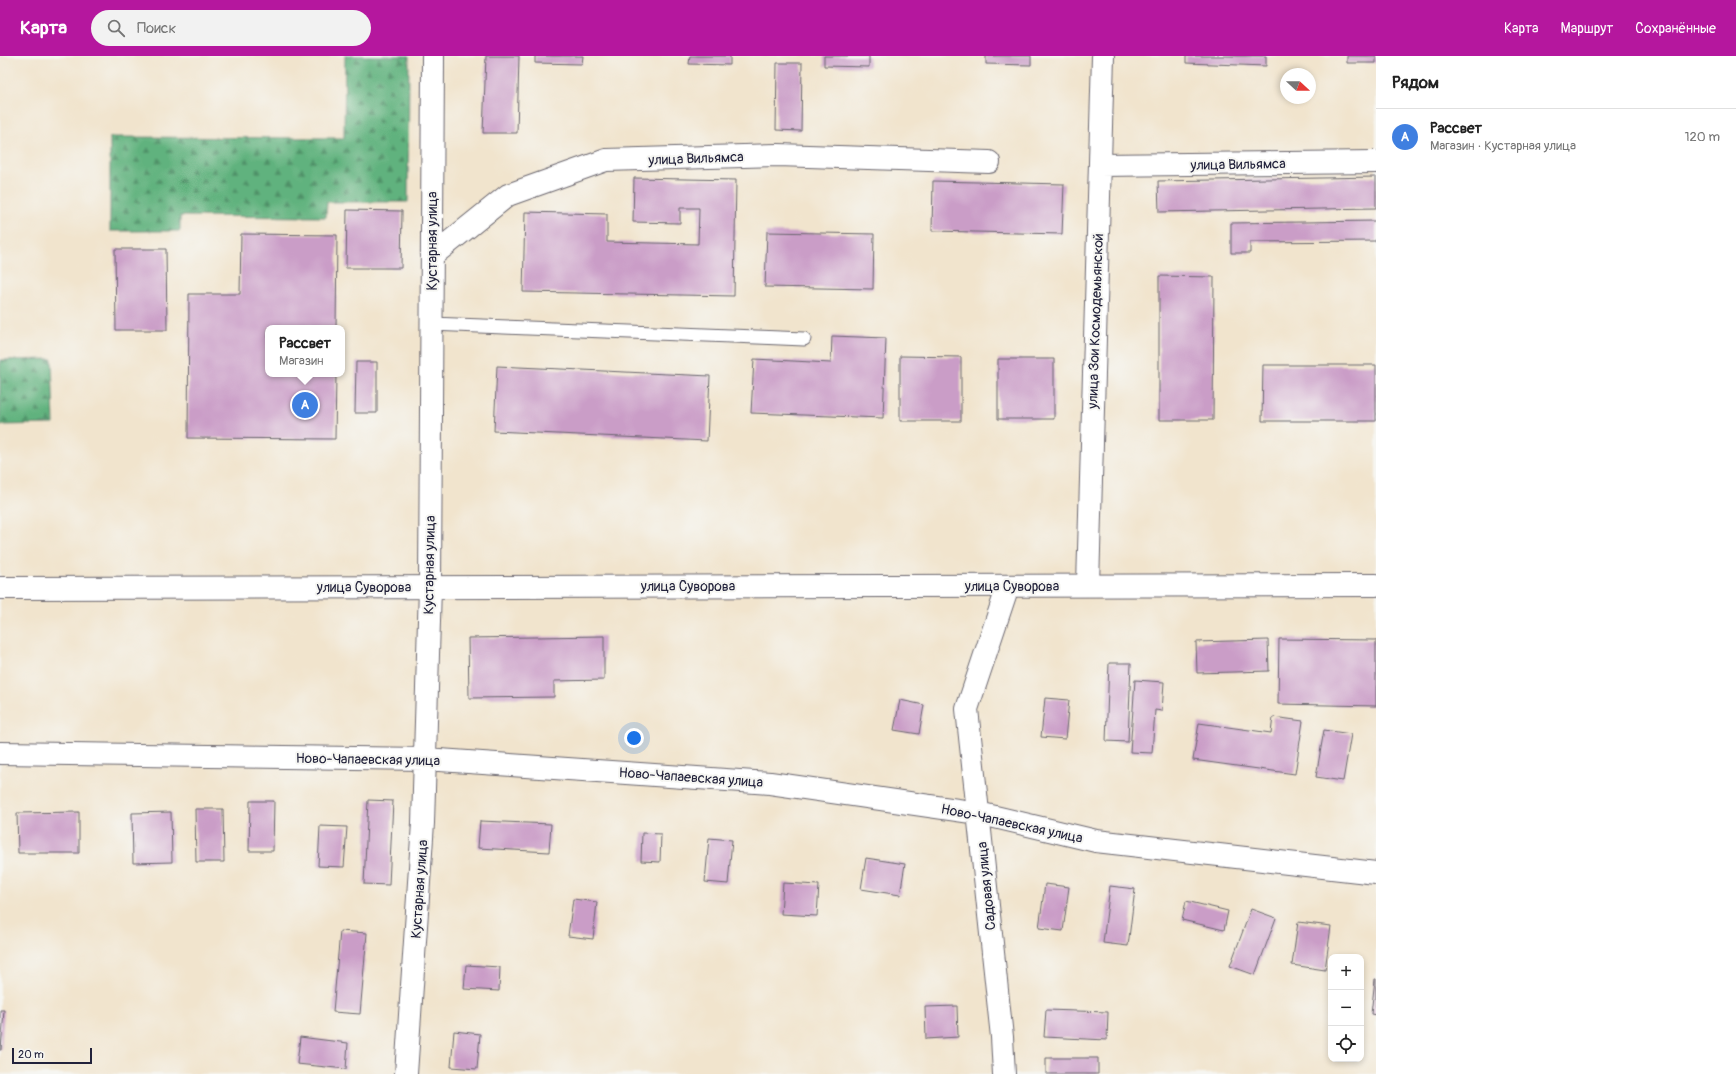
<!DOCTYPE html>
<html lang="ru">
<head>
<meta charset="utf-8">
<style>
  :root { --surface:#fff; --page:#f2f2f2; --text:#222; --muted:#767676; --line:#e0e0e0; --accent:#b5179e }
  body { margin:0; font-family:Pangolin,sans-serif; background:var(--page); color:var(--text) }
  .controls { position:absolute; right:12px; bottom:12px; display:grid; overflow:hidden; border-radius:8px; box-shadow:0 2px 6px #0003 }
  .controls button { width:36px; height:36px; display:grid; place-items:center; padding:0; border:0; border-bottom:1px solid var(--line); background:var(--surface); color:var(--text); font:20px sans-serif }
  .compass { position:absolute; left:1280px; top:12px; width:36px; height:36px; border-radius:50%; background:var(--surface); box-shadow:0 2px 6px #0003; rotate:111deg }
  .scale { position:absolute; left:12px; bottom:10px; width:80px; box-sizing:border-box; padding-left:4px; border:2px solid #22223b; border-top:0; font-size:11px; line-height:14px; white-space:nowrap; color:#22223b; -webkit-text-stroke:3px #f6f6f2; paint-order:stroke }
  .you { position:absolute; left:634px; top:682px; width:14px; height:14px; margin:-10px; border:3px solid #fff; border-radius:50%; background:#1a73e8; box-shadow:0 0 0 6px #1a73e833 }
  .badge { display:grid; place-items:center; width:26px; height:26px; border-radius:50%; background:var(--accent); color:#fff; font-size:13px; font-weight:700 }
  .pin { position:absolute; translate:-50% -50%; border:2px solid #fff; box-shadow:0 1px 4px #0006 }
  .popup { position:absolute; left:265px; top:269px; width:80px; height:52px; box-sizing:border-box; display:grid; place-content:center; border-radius:8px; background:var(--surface); filter:drop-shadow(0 1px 3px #0005); font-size:13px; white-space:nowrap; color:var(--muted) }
  .popup b { font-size:15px; color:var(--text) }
  .popup::after { content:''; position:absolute; left:50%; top:100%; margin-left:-8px; border:8px solid transparent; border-top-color:var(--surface) }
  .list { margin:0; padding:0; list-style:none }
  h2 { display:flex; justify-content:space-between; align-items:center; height:52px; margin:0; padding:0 16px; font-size:17px }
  h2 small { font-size:13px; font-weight:400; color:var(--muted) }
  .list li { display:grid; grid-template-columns:26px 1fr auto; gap:12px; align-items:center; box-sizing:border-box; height:56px; padding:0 16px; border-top:1px solid var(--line) }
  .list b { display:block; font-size:15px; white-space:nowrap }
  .list p { margin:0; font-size:13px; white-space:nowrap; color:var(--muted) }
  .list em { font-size:13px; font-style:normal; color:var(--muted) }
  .icon { flex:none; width:22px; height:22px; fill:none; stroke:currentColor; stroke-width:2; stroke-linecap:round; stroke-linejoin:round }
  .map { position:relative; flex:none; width:1376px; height:1018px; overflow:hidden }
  header { display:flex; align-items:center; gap:24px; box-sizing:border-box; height:56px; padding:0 20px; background:var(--accent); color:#fff }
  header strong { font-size:19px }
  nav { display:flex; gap:22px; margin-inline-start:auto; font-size:14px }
  .search { width:280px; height:36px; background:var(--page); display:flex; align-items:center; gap:10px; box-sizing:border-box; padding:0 14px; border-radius:22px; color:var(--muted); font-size:15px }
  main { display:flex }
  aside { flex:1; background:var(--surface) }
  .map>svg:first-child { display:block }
  .forest { fill:url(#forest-firs); stroke:#416a5c }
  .building { fill:#ca9dc7 }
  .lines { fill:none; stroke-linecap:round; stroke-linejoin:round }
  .service-casing { stroke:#6a666e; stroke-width:15 }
  .minor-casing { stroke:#6a666e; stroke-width:24 }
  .primary-casing { stroke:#6a666e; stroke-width:24 }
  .service { stroke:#fff; stroke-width:13 }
  .minor { stroke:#fff; stroke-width:22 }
  .primary { stroke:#fff; stroke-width:22 }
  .labels { text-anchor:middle; stroke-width:4; stroke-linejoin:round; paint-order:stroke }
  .street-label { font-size:14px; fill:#22223b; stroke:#f6f6f2 }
</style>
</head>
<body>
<header>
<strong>Карта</strong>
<div class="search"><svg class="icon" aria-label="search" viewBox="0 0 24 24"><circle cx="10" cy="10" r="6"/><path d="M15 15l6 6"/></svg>Поиск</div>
<nav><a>Карта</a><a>Маршрут</a><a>Сохранённые</a></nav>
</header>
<main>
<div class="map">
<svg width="1376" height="1018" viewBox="0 0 1376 1018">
  <defs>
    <pattern id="forest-firs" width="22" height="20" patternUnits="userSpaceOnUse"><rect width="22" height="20" fill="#60b27e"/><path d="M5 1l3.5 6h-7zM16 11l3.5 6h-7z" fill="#4f9068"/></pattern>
  </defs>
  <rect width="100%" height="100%" fill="#f6f6f2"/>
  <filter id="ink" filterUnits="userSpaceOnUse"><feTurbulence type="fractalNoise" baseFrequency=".025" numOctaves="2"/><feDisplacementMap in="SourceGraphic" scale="8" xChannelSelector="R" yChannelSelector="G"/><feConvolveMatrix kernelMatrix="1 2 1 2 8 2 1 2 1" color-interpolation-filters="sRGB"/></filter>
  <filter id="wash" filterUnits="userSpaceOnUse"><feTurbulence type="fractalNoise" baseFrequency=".012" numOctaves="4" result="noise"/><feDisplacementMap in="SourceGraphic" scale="16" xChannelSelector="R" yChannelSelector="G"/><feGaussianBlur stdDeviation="0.9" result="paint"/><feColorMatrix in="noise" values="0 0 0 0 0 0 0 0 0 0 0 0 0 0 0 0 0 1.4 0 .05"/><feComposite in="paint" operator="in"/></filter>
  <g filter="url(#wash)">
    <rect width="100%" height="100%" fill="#f1e4cd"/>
    <path class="forest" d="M345 0H409L408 146H327L326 161 180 160V175H110V81L344 82Z
      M52 303 54 368 0 369V304Z"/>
    <g id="blocks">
      <path class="building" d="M486 0H519L517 77H483Z
        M535 0H583L582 8 535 7Z
        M690 0H730V9L689 8Z
        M824 0H869V11L824 10Z
        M986 0H1031V9L986 8Z
        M1186 0H1266V10L1186 7Z
        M1347 0H1376V7H1347Z
        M777 7H802L801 75 776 74Z
        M1376 121V152L1159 156 1158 125Z
        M634 122 736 124 734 240 523 236 525 156 607 158V186L698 188 699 152H680V167L633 166Z
        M933 125 1064 128 1062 178 932 175Z
        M347 154 402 155 401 212H346Z
        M1376 165V185L1250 186V197H1231V167Z
        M767 176 874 178 873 233 765 231Z
        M241 178 337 179 336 272H268V318H336L335 383 188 382 189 238H240Z
        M115 193H166L167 274H116Z
        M1159 220 1214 221 1213 364H1159Z
        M832 280 886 282 883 362 751 357 754 303 831 307Z
        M900 300 961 301V365H900Z
        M998 303H1054V363H998Z
        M356 306H377V357H355Z
        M1263 309H1376V365H1262Z
        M497 310 710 320 707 385 494 375Z
        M604 580V624L554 625V641L469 642 468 582Z
        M1279 583 1376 584V650L1278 648Z
        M1268 584 1269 615 1197 617 1196 586Z
        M1109 607H1131L1128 686 1106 685Z
        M1135 624 1164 626 1162 655 1155 654 1152 697 1130 696Z
        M1045 642 1069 644 1065 683 1041 681Z
        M900 644 924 649 919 678 894 674Z
        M1273 661 1303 665 1295 718 1193 704 1199 667 1271 677Z
        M1324 674 1351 678 1343 725 1316 721Z
        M368 744 393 745 389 829 364 828Z
        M250 745H274L273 795H249Z
        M195 753H223L224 806H196Z
        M79 756V797H18L17 757Z
        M171 756 172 806 133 807 132 757Z
        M480 765 551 768 549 796 478 792Z
        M320 770 347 771 344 811 318 810Z
        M642 777 661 778 660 806 641 805Z
        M709 782 732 784 728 828 705 826Z
        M866 802 905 808 900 839 861 833Z
        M783 827 819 829 817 860 781 858Z
        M1045 828 1069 831 1063 875 1039 872Z
        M1110 830 1135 833 1128 890 1103 887Z
        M573 843 597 846 593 883 568 880Z
        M1186 845 1228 855 1224 874 1182 864Z
        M1251 853 1276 862 1255 919 1230 910Z
        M1298 866 1331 870 1325 914 1292 909Z
        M340 875 367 877 360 958 333 956Z
        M466 909 500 911 499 935 464 933Z
        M1375 923H1376V959L1371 958Z
        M957 950 958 981 926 983 925 951Z
        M0 954H4L1 994H0Z
        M1046 954 1108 956 1107 984 1044 981Z
        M454 975 480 978 477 1013 451 1011Z
        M300 981 348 987 346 1013 297 1008Z
        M1046 1002H1098V1018H1046Z"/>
    </g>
  </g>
  <g filter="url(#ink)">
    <use href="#blocks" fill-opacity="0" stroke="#6a666e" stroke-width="1"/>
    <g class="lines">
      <defs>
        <path id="service" d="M431 268 804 283"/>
        <path id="minor" d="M1100 109 1376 106
          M432 200 508 139 606 104 778 99 989 106
          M1088 529 1103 0
          M0 697 425 703 770 727 978 757 1096 785 1376 817
          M406 1018 423 767 430 531 433 0
          M1004 1018 1002 981 967 653 1008 530"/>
        <path id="primary" d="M0 532 1376 529"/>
      </defs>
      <use href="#service" class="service-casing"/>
      <use href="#minor" class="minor-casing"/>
      <use href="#primary" class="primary-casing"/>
      <use href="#service" class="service"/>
      <use href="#minor" class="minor"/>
      <use href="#primary" class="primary"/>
    </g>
  </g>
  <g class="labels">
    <g class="street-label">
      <text transform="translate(696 102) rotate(-2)" y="5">улица Вильямса</text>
      <text transform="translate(1238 108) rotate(-1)" y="5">улица Вильямса</text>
      <text transform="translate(432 185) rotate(-90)" y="5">Кустарная улица</text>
      <text transform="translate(1095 265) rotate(-88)" y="5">улица Зои Космодемьянской</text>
      <text transform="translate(429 509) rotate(-89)" y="5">Кустарная улица</text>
      <text x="688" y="535">улица Суворова</text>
      <text x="1012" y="535">улица Суворова</text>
      <text x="364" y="536">улица Суворова</text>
      <text transform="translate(368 703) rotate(1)" y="5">Ново-Чапаевская улица</text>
      <text transform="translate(691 721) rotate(4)" y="5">Ново-Чапаевская улица</text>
      <text transform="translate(1012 767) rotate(12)" y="5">Ново-Чапаевская улица</text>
      <text transform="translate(986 830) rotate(-96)" y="5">Садовая улица</text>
      <text transform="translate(419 833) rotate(-86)" y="5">Кустарная улица</text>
    </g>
  </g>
</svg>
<div class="controls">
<button>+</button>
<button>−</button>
<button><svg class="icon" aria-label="locate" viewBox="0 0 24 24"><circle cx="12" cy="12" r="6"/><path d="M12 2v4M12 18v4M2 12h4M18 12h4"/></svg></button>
</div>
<svg class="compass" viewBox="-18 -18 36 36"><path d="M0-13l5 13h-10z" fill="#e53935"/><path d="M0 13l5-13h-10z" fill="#767676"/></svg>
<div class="scale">20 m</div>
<div class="you"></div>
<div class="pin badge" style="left:305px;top:349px;background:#3f7fe0">A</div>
<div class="popup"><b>Рассвет</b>Магазин</div>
</div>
<aside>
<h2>Рядом<small></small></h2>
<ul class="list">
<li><span class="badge" style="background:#3f7fe0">A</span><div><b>Рассвет</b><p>Магазин · Кустарная улица</p></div><em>120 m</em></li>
</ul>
</aside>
</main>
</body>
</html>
